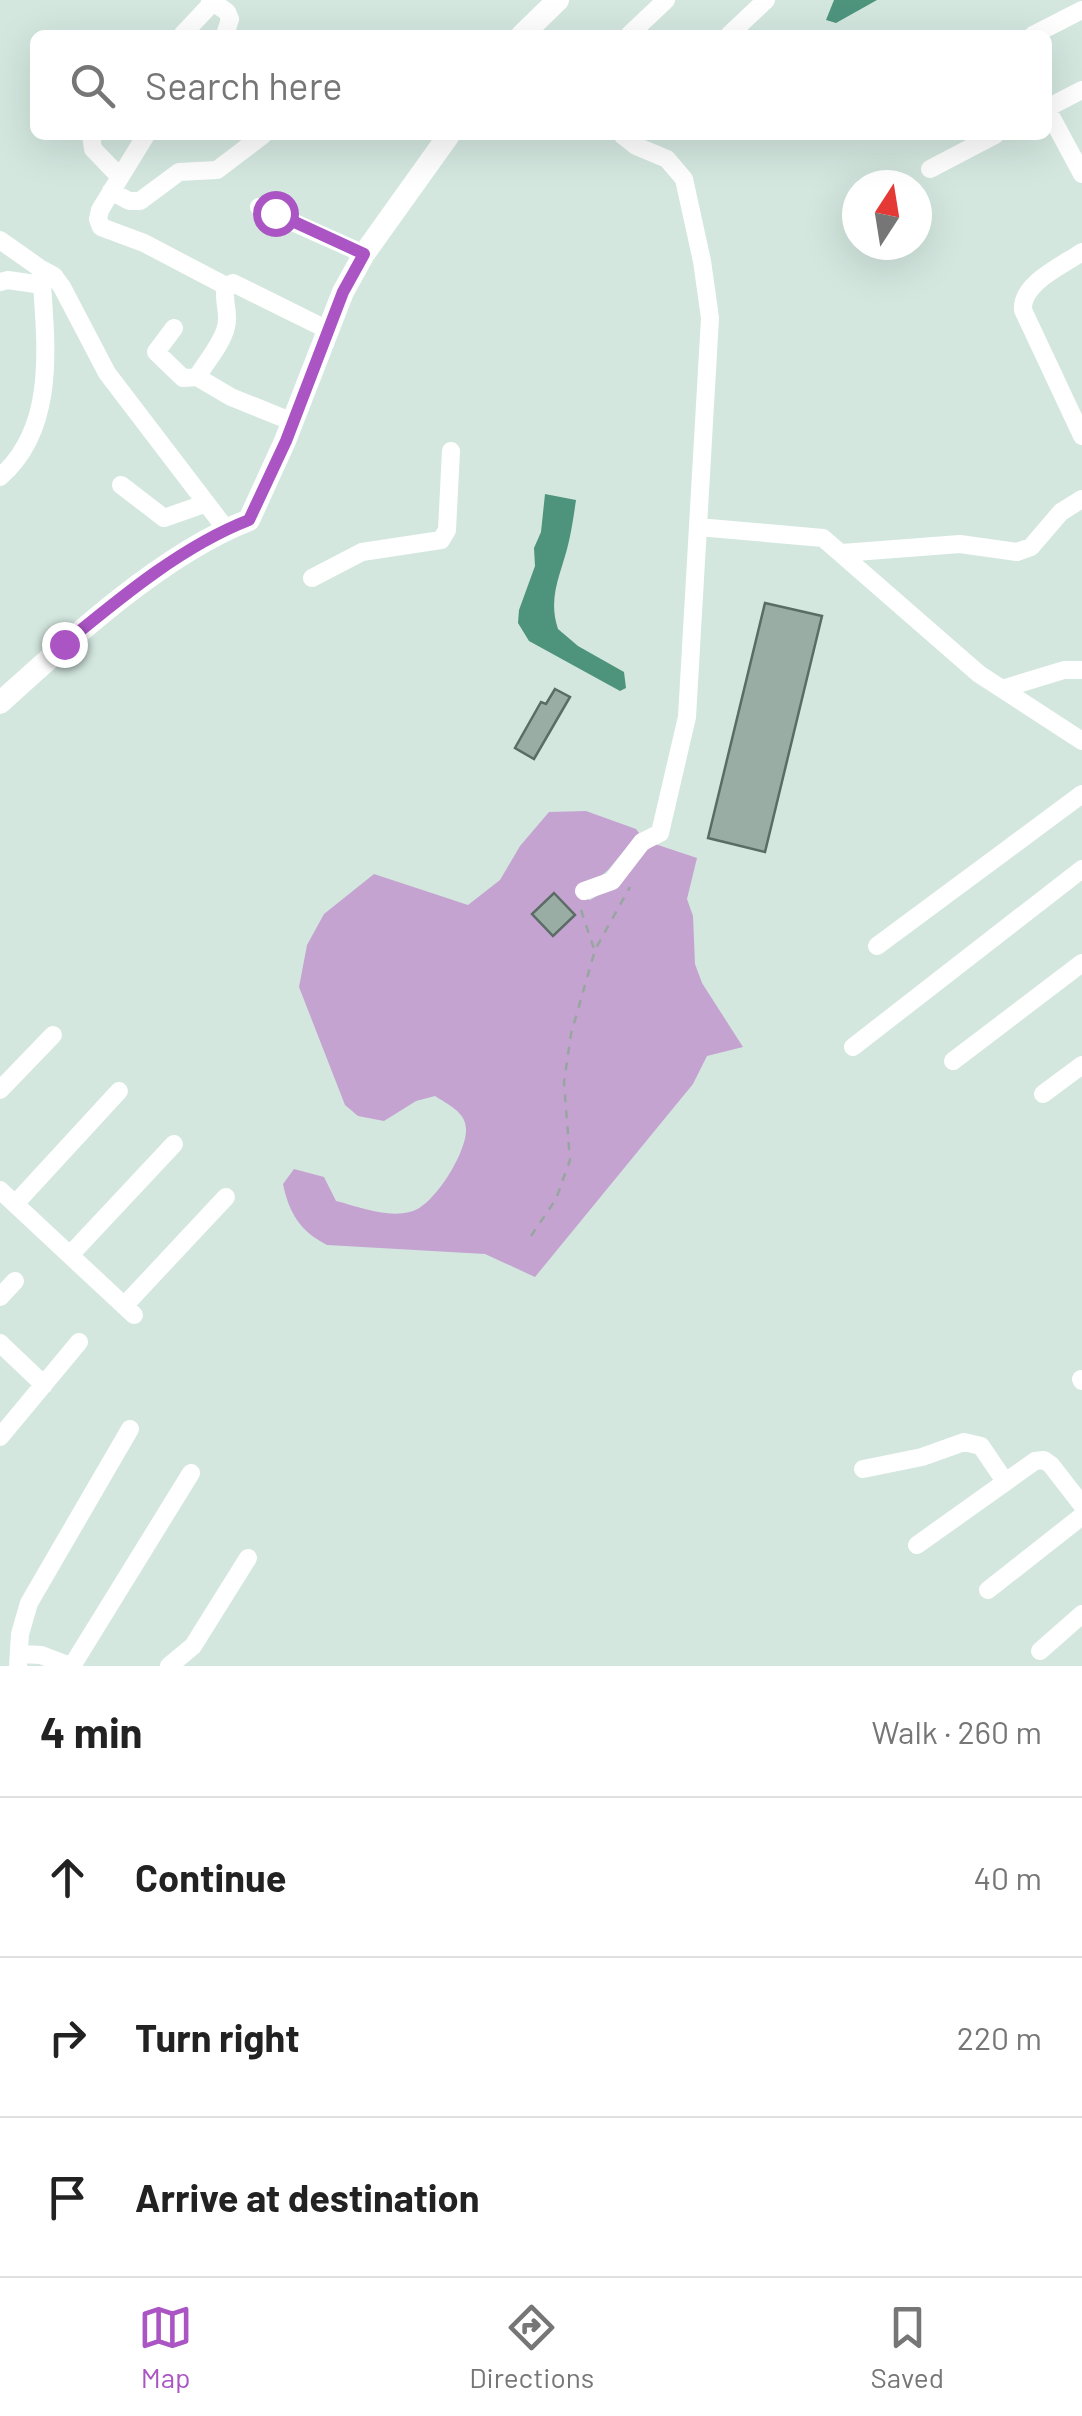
<!DOCTYPE html>
<html lang="en">
<head>
<meta charset="utf-8">
<style>
  :root { --surface:#fff; --page:#f2f2f2; --text:#222; --muted:#767676; --line:#e0e0e0; --accent:#aa55c3 }
  body { margin:0; font-family:Barlow,sans-serif; background:var(--page); color:var(--text) }
  .compass { position:absolute; left:842px; top:170px; width:90px; height:90px; border-radius:50%; background:var(--surface); box-shadow:0 10px 40px #0002; rotate:12deg }
  .stop { position:absolute; width:30px; height:30px; margin:-22px; border:8px solid #aa55c3; border-radius:50%; background:#fff }
  .stop.end { background:#aa55c3; border-color:#fff; box-shadow:0 2px 10px #0008 }
  .list { margin:0; padding:0; list-style:none }
  h2 { display:flex; justify-content:space-between; align-items:center; height:130px; margin:0; padding:0 40px; font-size:42px }
  h2 small { font-size:32px; font-weight:400; color:var(--muted) }
  .list li { display:grid; grid-template-columns:65px 1fr auto; gap:30px; align-items:center; box-sizing:border-box; height:160px; padding:0 40px; border-top:2px solid var(--line) }
  .list b { display:block; font-size:38px; white-space:nowrap }
  .list em { font-size:32px; font-style:normal; color:var(--muted) }
  .icon { flex:none; width:55px; height:55px; fill:none; stroke:currentColor; stroke-width:2; stroke-linecap:round; stroke-linejoin:round }
  .map { position:relative; flex:none; width:1082px; height:1666px; overflow:hidden }
  .search { position:absolute; background:var(--surface); box-shadow:0 10px 40px #0002; left:30px; right:30px; top:30px; height:110px; display:flex; align-items:center; gap:25px; box-sizing:border-box; padding:0 35px; border-radius:15px; color:var(--muted); font-size:38px }
  .sheet { height:610px; background:var(--surface) }
  nav { display:flex; justify-content:space-around; align-items:center; box-sizing:border-box; height:140px; border-top:2px solid var(--line); background:var(--surface); font-size:28px; color:var(--muted) }
  nav a { display:grid; justify-items:center; gap:5px }
  nav .on { color:var(--accent) }
  .map>svg:first-child { display:block }
  .green { fill:#c5a3d0 }
  .water { fill:#4e947d }
  .building { fill:#9aada5; stroke:#5a6c65; stroke-width:2.5 }
  .lines { fill:none; stroke-linecap:round; stroke-linejoin:round }
  .path { stroke:#97a6a0; stroke-width:2.5; stroke-dasharray:8 8; stroke-linecap:butt }
  .minor { stroke:#fff; stroke-width:18 }
  .tertiary { stroke:#fff; stroke-width:22 }
  .route { stroke:#aa55c3; stroke-width:12 }
</style>
</head>
<body>
<div class="map">
<svg width="1082" height="1666" viewBox="0 0 1082 1666">
  <rect width="100%" height="100%" fill="#d3e7df"/>
  <path class="green" d="M586 811 636 829 639 833 608 870 577 896 590 900C617 886 631 861 655 844L697 858 687 899 693 916 695 964 702 983 743 1047 707 1056 693 1084 535 1277 485 1254 327 1245C300 1231 289 1213 283 1184L294 1169 324 1177 336 1201C360 1207 388 1219 413 1211 435 1204 467 1152 466 1129 466 1112 447 1104 435 1096L416 1101 384 1121 358 1116 345 1105 299 987 307 945 324 914 374 874 468 905 500 880 520 846 549 812Z"/>
  <path class="water" d="M834 0H877L836 23 826 20Z
    M545 494 576 500C574 514 572 528 569 541 562 573 547 596 558 629L578 646 624 672 626 688 620 691 529 641 518 623 519 610 535 566 534 548 541 532Z"/>
  <path class="building" d="M765 603 822 616 765 852 708 838Z
    M555 689 570 697 534 759 515 748 541 702 546 704Z
    M554 893 575 915 553 936 532 914Z"/>
  <g class="lines">
    <path class="path" d="M581 910 594 949
      M531 1236 556 1199 570 1160 564 1082 571 1034 595 950 630 887"/>
    <path class="minor" d="M210 0 227 12 230 19 225 35
      M182 35 213 2
      M629 35 666 0
      M729 35 766 0
      M1033 35 1082 10
      M1047 108 1082 90
      M1047 109 1082 174
      M91 135 93 149 120 177
      M146 135 100 210 98 219 101 227 144 243 226 286
      M930 169 995 135
      M111 191 129 201H140L179 172 217 170 263 135
      M259 207 364 254
      M0 240 41 269C45 338 59 426 0 477
      M1082 252C1062 266 1021 283 1023 310L1082 436
      M41 269 54 276 62 287 107 373 226 529
      M0 282 8 280 42 285
      M174 328 156 352 183 378 197 377 231 397 293 422
      M197 377C206 362 222 344 226 327 230 312 222 300 226 286L233 283 328 330
      M121 485 164 518 204 504
      M698 527 823 538 979 674 1082 741
      M842 553 960 544 1017 552 1031 547 1061 512 1082 499
      M312 578 362 552 441 540 447 530 451 451
      M1002 689 1064 670H1082
      M584 891 612 881 642 842 660 833 687 717 710 318 702 261 684 179 667 159 636 146 622 135
      M877 946 1082 794
      M853 1047 1082 869
      M953 1061 1082 963
      M0 1090 53 1035
      M1043 1094 1082 1065
      M0 1190 134 1315
      M15 1204 119 1091
      M70 1255 174 1144
      M0 1297 15 1281
      M124 1306 226 1197
      M0 1343 44 1385
      M1081 1379 1082 1381
      M0 1437 79 1342
      M863 1469 922 1457 964 1442 981 1446 1004 1480
      M917 1545 1035 1461 1044 1460 1051 1465 1082 1505
      M988 1590 1082 1516
      M1040 1651 1082 1614
      M21 1654 41 1655 70 1666
      M18 1666 20 1634 29 1603 130 1429
      M72 1666 191 1473
      M169 1666 193 1646 248 1558"/>
    <path class="tertiary" d="M522 35 558 0
      M0 703C69 640 162 554 249 520L285 441 343 292 364 254 449 135"/>
  </g>
  <g class="lines">
    <path class="route" d="M64 644C120 598 182 546 249 520L286 441 343 292 364 254 275 213"/>
  </g>
</svg>
<svg class="compass" viewBox="-18 -18 36 36"><path d="M0-13l5 13h-10z" fill="#e53935"/><path d="M0 13l5-13h-10z" fill="#767676"/></svg>
<div class="stop" style="left:275px;top:213px"></div>
<div class="stop end" style="left:64px;top:644px"></div>
<div class="search"><svg class="icon" aria-label="search" viewBox="0 0 24 24"><circle cx="10" cy="10" r="6"/><path d="M15 15l6 6"/></svg>Search here</div>
</div>
<section class="sheet">
<h2>4 min<small>Walk · 260 m</small></h2>
<ul class="list">
<li><svg class="icon" aria-label="ahead" viewBox="0 0 24 24"><path d="M12 20V5M6 11l6-6 6 6"/></svg><div><b>Continue</b></div><em>40 m</em></li>
<li><svg class="icon" aria-label="right" viewBox="0 0 24 24"><path d="M7 20v-9h11M14 6l5 5-5 5"/></svg><div><b>Turn right</b></div><em>220 m</em></li>
<li><svg class="icon" aria-label="arrive" viewBox="0 0 24 24"><path d="M6 21V4h12l-3 4 3 4H6"/></svg><div><b>Arrive at destination</b></div></li>
</ul>
</section>
<nav>
<a class="on"><svg class="icon" aria-label="map" viewBox="0 0 24 24"><path d="M3 6l6-2 6 2 6-2v14l-6 2-6-2-6 2zM9 4v14M15 6v14"/></svg>Map</a>
<a><svg class="icon" aria-label="directions" viewBox="0 0 24 24"><path d="M12 3l9 9-9 9-9-9zM9 14v-3h6M13 9l2 2-2 2"/></svg>Directions</a>
<a><svg class="icon" aria-label="saved" viewBox="0 0 24 24"><path d="M7 4h10v16l-5-4-5 4z"/></svg>Saved</a>
</nav>
</body>
</html>
